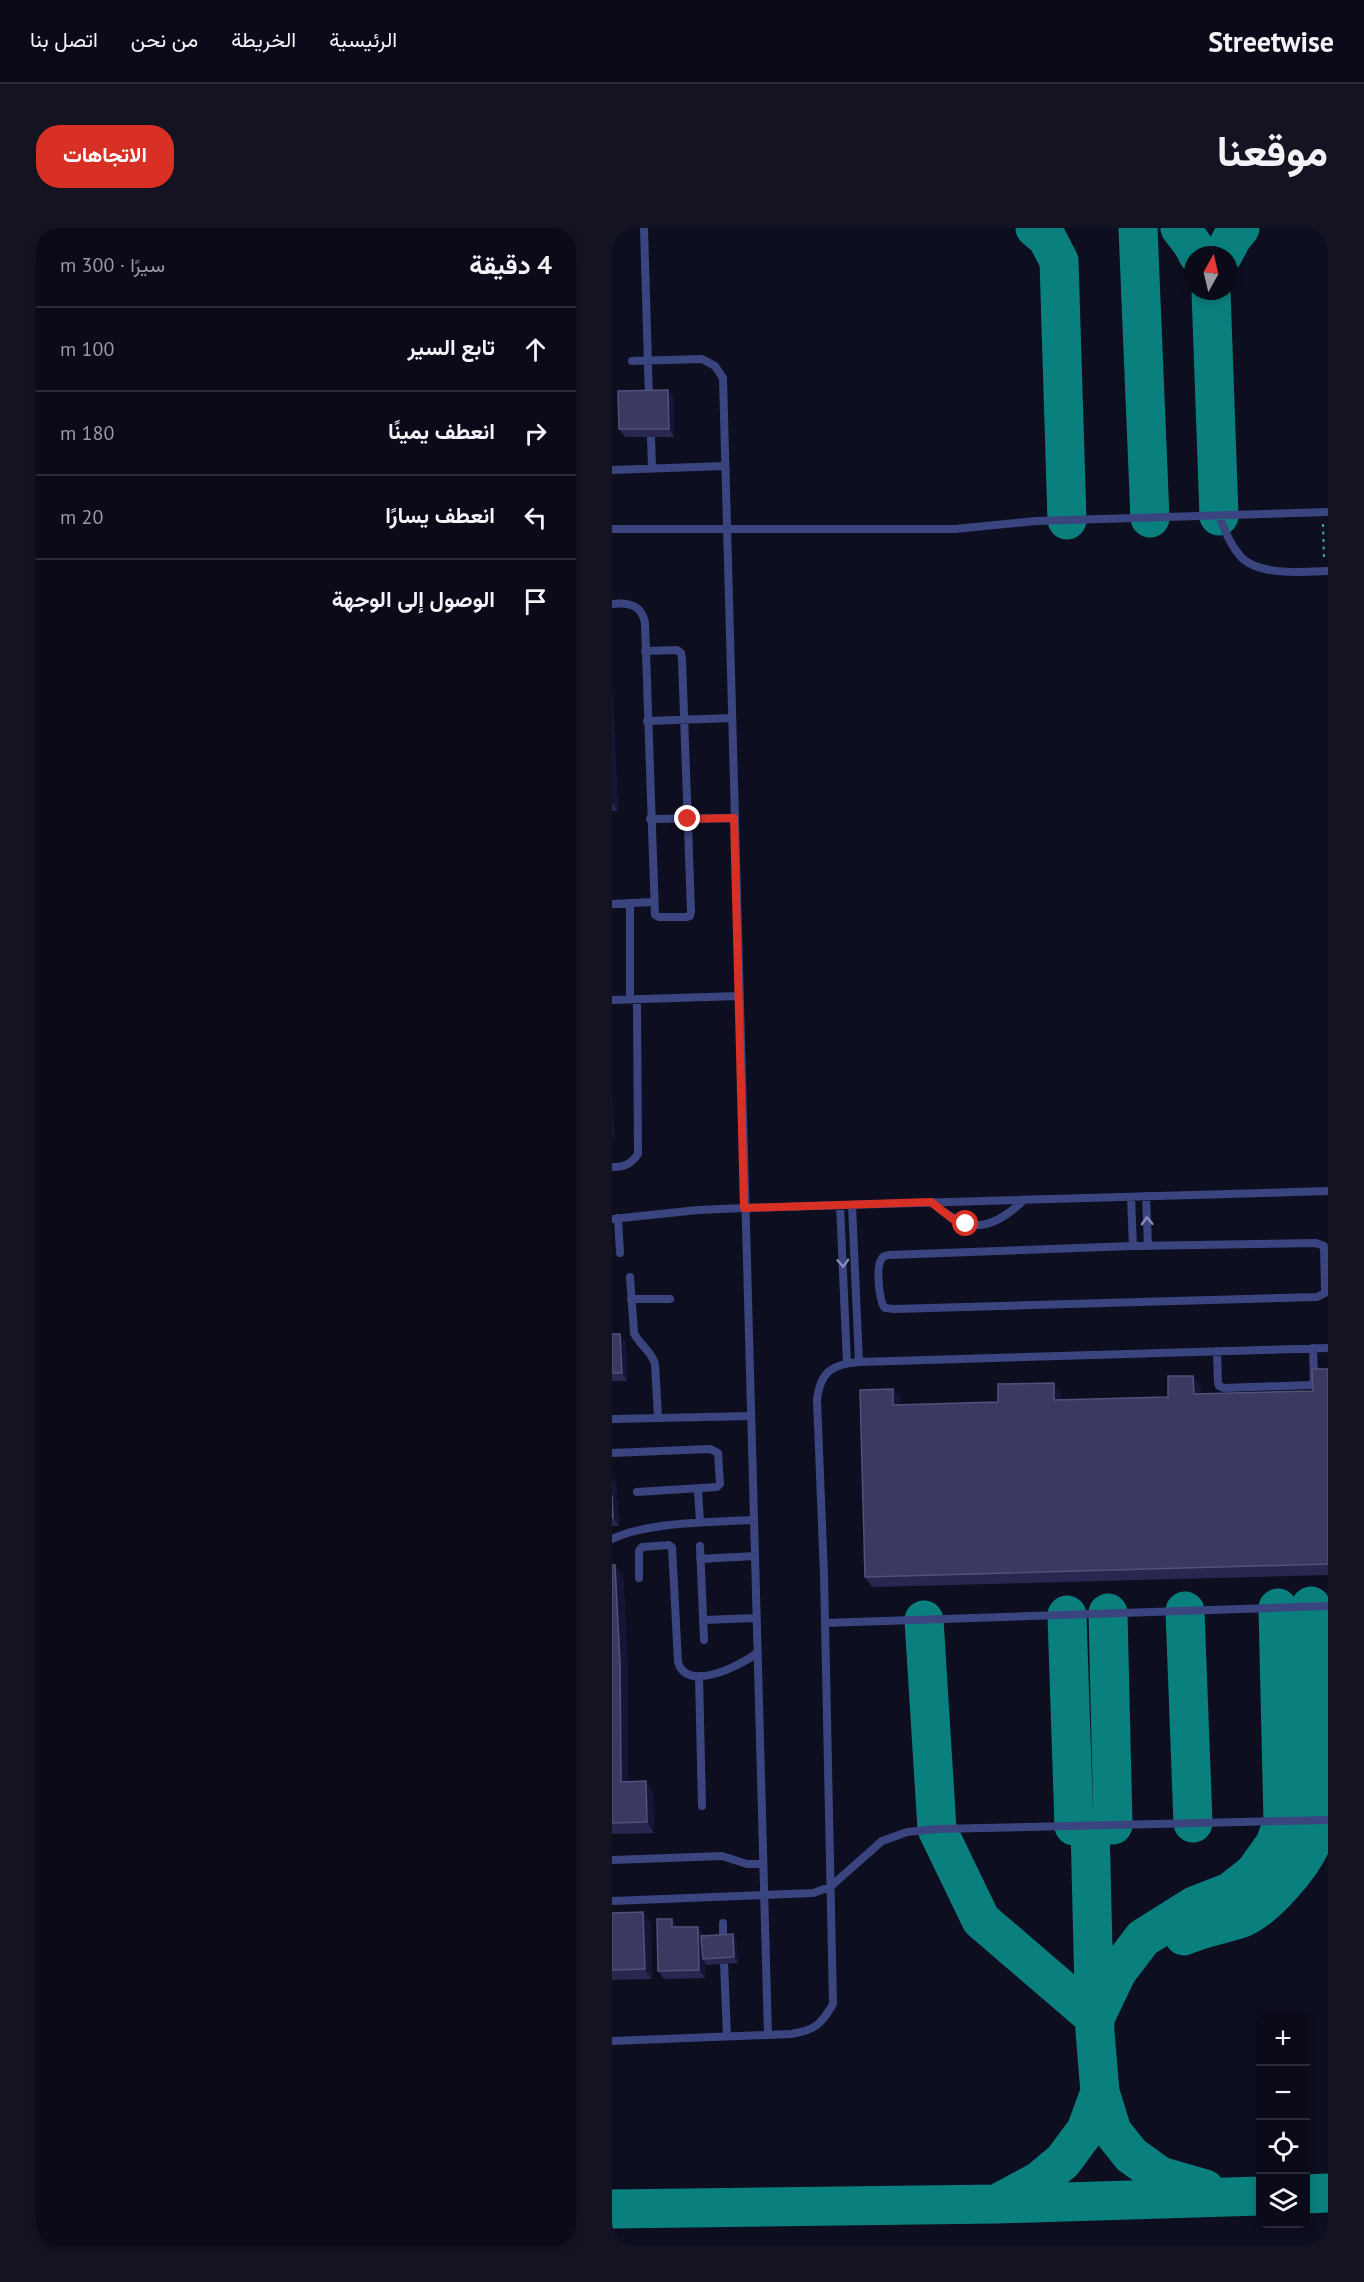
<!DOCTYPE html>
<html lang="ar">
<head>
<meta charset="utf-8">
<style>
  :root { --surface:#0a0a19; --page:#131322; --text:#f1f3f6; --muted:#999aa2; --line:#2a2b38; --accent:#d93025 }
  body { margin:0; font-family:"PT Sans",Vazirmatn,sans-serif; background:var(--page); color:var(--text); direction:rtl }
  .controls { position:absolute; right:18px; bottom:18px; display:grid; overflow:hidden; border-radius:12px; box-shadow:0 3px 9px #0003 }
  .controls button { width:54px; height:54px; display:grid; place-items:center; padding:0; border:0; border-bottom:2px solid var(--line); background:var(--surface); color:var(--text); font:30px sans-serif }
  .compass { position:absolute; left:572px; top:18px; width:54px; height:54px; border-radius:50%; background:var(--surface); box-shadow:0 3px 9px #0003; rotate:8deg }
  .stop { position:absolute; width:18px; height:18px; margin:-14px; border:4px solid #d93025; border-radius:50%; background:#fff }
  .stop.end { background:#d93025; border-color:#fff; box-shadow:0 2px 6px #0008 }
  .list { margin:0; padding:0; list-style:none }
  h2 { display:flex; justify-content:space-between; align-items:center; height:78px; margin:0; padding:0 24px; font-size:26px }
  h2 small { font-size:20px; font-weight:400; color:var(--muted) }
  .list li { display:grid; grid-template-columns:39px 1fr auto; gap:18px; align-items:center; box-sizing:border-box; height:84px; padding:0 24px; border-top:2px solid var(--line) }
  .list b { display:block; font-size:22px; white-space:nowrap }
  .list em { font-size:20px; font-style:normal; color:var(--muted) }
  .icon { flex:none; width:33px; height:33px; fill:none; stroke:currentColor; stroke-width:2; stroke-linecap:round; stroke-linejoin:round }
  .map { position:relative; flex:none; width:716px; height:2018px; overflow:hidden; direction:ltr; border-radius:24px }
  header { display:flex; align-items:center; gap:36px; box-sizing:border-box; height:84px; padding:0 30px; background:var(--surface); border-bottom:2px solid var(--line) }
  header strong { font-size:28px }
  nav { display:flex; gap:33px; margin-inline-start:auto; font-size:21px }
  .intro { display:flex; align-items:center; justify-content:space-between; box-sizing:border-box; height:144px; padding:0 36px }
  h1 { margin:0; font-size:42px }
  .button { padding:15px 27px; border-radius:24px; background:var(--accent); color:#fff; font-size:21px; font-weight:700 }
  main { display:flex; gap:36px; padding:0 36px }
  aside { flex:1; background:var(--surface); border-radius:24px; box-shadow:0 3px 9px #0003 }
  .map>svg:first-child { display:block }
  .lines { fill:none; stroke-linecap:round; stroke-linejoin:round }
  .taxiway { stroke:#0a807e; stroke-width:39 }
  .path { stroke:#31b08f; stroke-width:2; stroke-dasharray:3 4.5; stroke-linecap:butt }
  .lane { stroke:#3a457f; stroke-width:8 }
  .wall { fill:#27274f }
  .shaded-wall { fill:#151535 }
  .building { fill:#393962; stroke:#50527a; stroke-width:1.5 }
  .oneway { stroke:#848cbe }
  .route { stroke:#d93025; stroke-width:8 }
</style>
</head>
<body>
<header>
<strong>Streetwise</strong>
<nav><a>الرئيسية</a><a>الخريطة</a><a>من نحن</a><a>اتصل بنا</a></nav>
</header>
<div class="intro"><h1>موقعنا</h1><a class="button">الاتجاهات</a></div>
<main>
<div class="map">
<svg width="716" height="2018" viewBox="0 0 716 2018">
  <rect width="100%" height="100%" fill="#0e0e21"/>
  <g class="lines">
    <path class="taxiway" d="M423 0 435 10 447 33 455 292
      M526 0 538 290
      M568 0 581 17 586 27
      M611 27 620 10 628 0
      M599 63 607 288
      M573 1383 581 1595
      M496 1385 501 1597
      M455 1387 462 1598
      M312 1392 325 1601 369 1692 483 1790 505 1744 531 1710 582 1678 618 1664 642 1645 663 1616 671 1593 666 1380
      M572 1708C591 1699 611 1697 630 1690 654 1680 692 1636 701 1611 703 1605 703 1599 705 1593L699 1378
      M488 1864 500 1903 519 1927 548 1948 593 1961
      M694 1966 716 1965
      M388 1974 427 1953 451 1933 474 1902 488 1864 483 1804 478 1598
      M0 1981 385 1976 648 1968"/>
    <path class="path" d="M711 296 712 333"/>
    <path class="lane" d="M32 0 37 171
      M20 133 90 131 103 138 111 150 156 1807
      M39 209 40 240
      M0 242 112 238
      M607 288C613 302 618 317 629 329 647 348 692 344 716 343
      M0 301H343L424 293 716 284
      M0 376C16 374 30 377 33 395L43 687 47 689H75L78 688 79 683 70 431 69 425 65 422 33 423
      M35 493 119 490
      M38 591 122 590
      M18 675V771
      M0 676 41 674
      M0 772 127 768
      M0 939C13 939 19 936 26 926L25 771
      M534 968 536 1018
      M519 969 521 1018
      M319 974C356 1005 377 1005 412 972
      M228 977 235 1135
      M240 977 247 1134
      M6 990 8 1025
      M0 991 86 982 132 980 716 963
      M704 1015 712 1018 713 1060V1065L705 1069 282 1081 273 1080C267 1074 264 1039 269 1032 271 1028 272 1028 277 1027L521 1018Z
      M18 1049 22 1105C28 1118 39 1122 43 1136L46 1190
      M19 1071H58
      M605 1123 606 1155 607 1158 612 1160 699 1157 702 1152 701 1120
      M0 1191 139 1188
      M0 1225 98 1221 106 1225 108 1256 105 1259 25 1264
      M86 1261 88 1295
      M0 1311C35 1294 102 1294 141 1292
      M88 1318 92 1412
      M88 1331 143 1328
      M27 1350V1323L30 1319 57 1317 60 1319 66 1434C74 1465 128 1438 145 1425
      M91 1392 144 1390
      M213 1395 716 1378
      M87 1448 90 1578
      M0 1632 110 1628 135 1636H151
      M0 1673 201 1665 218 1659 270 1613 295 1604 325 1601 716 1592
      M111 1695V1712
      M112 1735 115 1808
      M0 1813 179 1806C203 1802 209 1797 221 1776L212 1347 205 1172C208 1144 220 1136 247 1134L716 1120"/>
  </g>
  <path class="wall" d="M56 162 62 170V209H13L7 201Z
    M0 461 6 583H0Z
    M0 1106 14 1114 15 1153H0Z
    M716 1141V1347L260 1359 253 1349 281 1161 288 1171V1177L386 1174 449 1165V1172L556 1169 589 1158V1166L701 1163Z
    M0 1249 4 1255 7 1298H0Z
    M0 1337H3L11 1347 16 1445V1554L41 1564 42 1605 0 1606Z
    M31 1684 39 1695 40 1751 0 1752V1685Z
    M60 1691 65 1699 92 1707V1708L121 1706 124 1711 126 1735 94 1737 93 1734V1750L52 1751 46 1743Z"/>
  <path class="shaded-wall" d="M56 162 62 170V209L57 201Z
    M0 461 6 583 0 575Z
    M0 863 3 915 0 911Z
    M8 1106 14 1114 15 1153 10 1145Z
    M581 1148 589 1158V1177L582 1166Z
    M442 1155 449 1165 450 1183 442 1172Z
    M281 1161 288 1171 289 1188 281 1177Z
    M0 1249 4 1255 7 1298 1 1290Z
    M3 1337 11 1347 16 1445V1565L9 1554Z
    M34 1553 41 1564 42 1605 35 1594Z
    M31 1684 39 1695 40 1751 33 1741Z
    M60 1691 65 1699H60Z
    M86 1699 92 1707V1731H91L93 1734V1750L87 1742Z
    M121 1706 124 1711 126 1735 122 1729Z"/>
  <path class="building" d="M56 162 57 201H7L6 163Z
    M0 1106H8L10 1145H0Z
    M700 1141H716V1336L253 1349 248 1162 281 1161V1177L386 1174V1156L442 1155V1172L556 1169V1148H581L582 1166 701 1163Z
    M0 1267 1 1290H0Z
    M0 1337H3L8 1434 9 1554 34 1553 35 1594 0 1595Z
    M31 1684 33 1741 0 1742V1685Z
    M45 1691H60V1699H86L87 1742 46 1743Z
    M121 1706 122 1729 91 1731 89 1708Z"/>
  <defs><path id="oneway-chevron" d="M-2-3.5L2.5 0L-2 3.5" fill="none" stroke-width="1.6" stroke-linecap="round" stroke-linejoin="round" transform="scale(1.5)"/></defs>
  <g class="oneway">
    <use href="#oneway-chevron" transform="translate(535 993) rotate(-92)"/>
    <use href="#oneway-chevron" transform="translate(231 1035) rotate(87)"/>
  </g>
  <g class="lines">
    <path class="route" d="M76 591 122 590 132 980 319 974 342 992 354 996"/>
  </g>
</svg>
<div class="controls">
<button>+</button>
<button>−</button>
<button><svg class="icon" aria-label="locate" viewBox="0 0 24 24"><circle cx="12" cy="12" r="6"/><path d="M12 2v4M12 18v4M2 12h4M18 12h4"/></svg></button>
<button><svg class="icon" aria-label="layers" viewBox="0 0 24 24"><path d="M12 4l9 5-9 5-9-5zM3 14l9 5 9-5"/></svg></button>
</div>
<svg class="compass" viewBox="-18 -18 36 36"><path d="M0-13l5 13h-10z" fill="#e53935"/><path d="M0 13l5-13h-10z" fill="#999aa2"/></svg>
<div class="stop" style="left:354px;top:996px"></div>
<div class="stop end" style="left:76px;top:591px"></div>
</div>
<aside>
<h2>4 دقيقة<small>سيرًا · 300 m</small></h2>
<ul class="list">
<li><svg class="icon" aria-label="ahead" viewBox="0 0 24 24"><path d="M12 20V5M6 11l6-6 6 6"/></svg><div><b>تابع السير</b></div><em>100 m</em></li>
<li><svg class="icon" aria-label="right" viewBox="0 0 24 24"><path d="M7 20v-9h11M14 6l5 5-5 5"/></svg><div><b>انعطف يمينًا</b></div><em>180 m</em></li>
<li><svg class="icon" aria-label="left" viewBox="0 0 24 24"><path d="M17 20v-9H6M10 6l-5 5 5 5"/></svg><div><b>انعطف يسارًا</b></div><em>20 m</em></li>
<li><svg class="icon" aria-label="arrive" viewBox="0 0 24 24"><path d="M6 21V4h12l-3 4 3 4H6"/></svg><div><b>الوصول إلى الوجهة</b></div></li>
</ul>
</aside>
</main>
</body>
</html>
